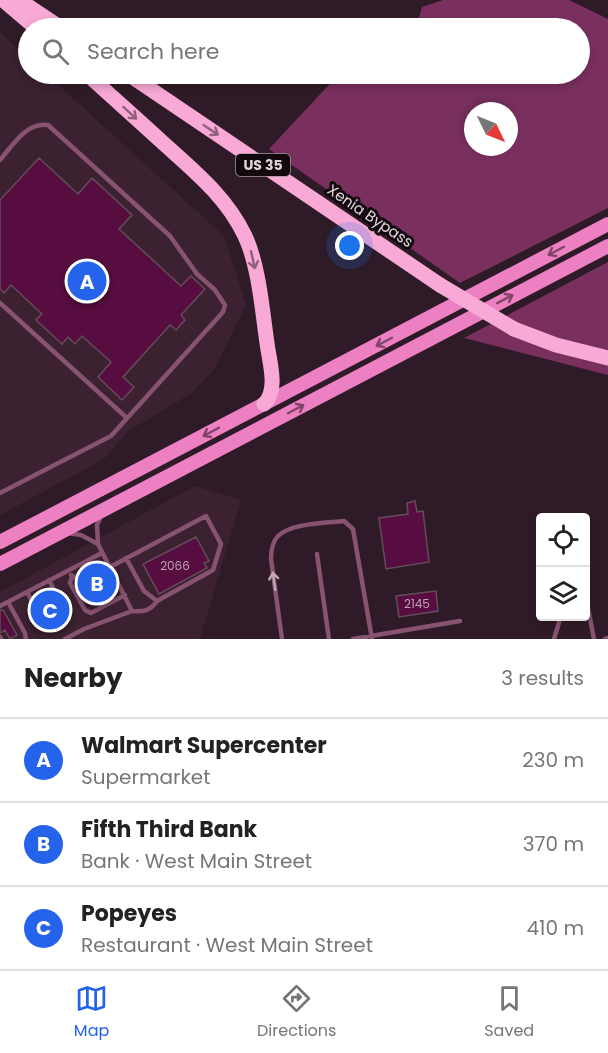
<!DOCTYPE html>
<html lang="en">
<head>
<meta charset="utf-8">
<style>
  :root { --surface:#fff; --page:#f2f2f2; --text:#222; --muted:#767676; --line:#e0e0e0; --accent:#2563eb }
  body { margin:0; font-family:Poppins,sans-serif; background:var(--page); color:var(--text) }
  .controls { position:absolute; right:18px; bottom:18px; display:grid; overflow:hidden; border-radius:6px; box-shadow:0 3px 9px #0003 }
  .controls button { width:54px; height:54px; display:grid; place-items:center; padding:0; border:0; border-bottom:2px solid var(--line); background:var(--surface); color:var(--text); font:30px sans-serif }
  .compass { position:absolute; left:464px; top:102px; width:54px; height:54px; border-radius:50%; background:var(--surface); box-shadow:0 3px 9px #0003; rotate:133deg }
  .you { position:absolute; left:350px; top:246px; width:21px; height:21px; margin:-15px; border:4px solid #fff; border-radius:50%; background:#1a73e8; box-shadow:0 0 0 9px #1a73e833 }
  .badge { display:grid; place-items:center; width:39px; height:39px; border-radius:50%; background:var(--accent); color:#fff; font-size:20px; font-weight:700 }
  .pin { position:absolute; translate:-50% -50%; border:3px solid #fff; box-shadow:0 2px 6px #0006 }
  .list { margin:0; padding:0; list-style:none }
  h2 { display:flex; justify-content:space-between; align-items:center; height:78px; margin:0; padding:0 24px; font-size:26px }
  h2 small { font-size:20px; font-weight:400; color:var(--muted) }
  .list li { display:grid; grid-template-columns:39px 1fr auto; gap:18px; align-items:center; box-sizing:border-box; height:84px; padding:0 24px; border-top:2px solid var(--line) }
  .list b { display:block; font-size:22px; white-space:nowrap }
  .list p { margin:0; font-size:20px; white-space:nowrap; color:var(--muted) }
  .list em { font-size:20px; font-style:normal; color:var(--muted) }
  .icon { flex:none; width:33px; height:33px; fill:none; stroke:currentColor; stroke-width:2; stroke-linecap:round; stroke-linejoin:round }
  .map { position:relative; flex:none; width:608px; height:639px; overflow:hidden }
  .search { position:absolute; background:var(--surface); box-shadow:0 3px 9px #0003; left:18px; right:18px; top:18px; height:66px; display:flex; align-items:center; gap:15px; box-sizing:border-box; padding:0 21px; border-radius:33px; color:var(--muted); font-size:22px }
  .sheet { height:330px; background:var(--surface) }
  nav { display:flex; justify-content:space-around; align-items:center; box-sizing:border-box; height:84px; border-top:2px solid var(--line); background:var(--surface); font-size:16px; color:var(--muted) }
  nav a { display:grid; justify-items:center; gap:3px }
  nav .on { color:var(--accent) }
  .map>svg:first-child { display:block }
  .built { fill:#3c2131 }
  .forest { fill:#7a305f; fill-rule:evenodd }
  .building { fill:#580d40; stroke:#644d5a; stroke-width:1.5 }
  .lines { fill:none; stroke-linecap:round; stroke-linejoin:round }
  .lane { stroke:#875371; stroke-width:4.5 }
  .primary { stroke:#ec80c2; stroke-width:14 }
  .highway { stroke:#f8a9d6; stroke-width:15 }
  .highway-bridge { stroke:#f8a9d6; stroke-width:15 }
  .oneway { stroke:#90617c }
  .oneway2 { stroke:#7f4468 }
  .oneway3 { stroke:#c2a6b5 }
  .labels { text-anchor:middle; stroke-width:6; stroke-linejoin:round; paint-order:stroke }
  .number-label { font-size:12px; fill:#bfa2b4 }
  .shield { fill:#12090e; stroke:#a3969d; stroke-width:1.5 }
  .shield-label { font-size:14px; font-weight:bold; fill:#e1d3da }
  .street-label { font-size:15px; fill:#e1d3da; stroke:#12090e }
</style>
</head>
<body>
<div class="map">
<svg width="608" height="639" viewBox="0 0 608 639">
  <rect width="100%" height="100%" fill="#2f1b27"/>
  <path class="built" d="M0 32 28 58V74H46L224 236 246 305 215 368 192 393 128 431 104 459 0 515Z
    M195 486 241 500 200 639H0V592Z"/>
  <path class="forest" d="M443 0H569L608 19V208L460 283 269 149 339 74H580V28H416L422 7ZM473 111H509V147H473Z
    M608 262V375L464 338Z"/>
  <path class="building" d="M39 158 78 194 92 178 132 215 119 229 181 286 191 276 205 289 181 315 185 320 176 330 170 325 123 377 134 387 122 400 98 377 111 362 82 336 75 344 68 337 62 344 36 320 42 314 11 285 4 293 0 289V200Z
    M415 501 417 512 423 511 429 562 386 569 379 518 408 514 407 503Z
    M196 537 209 561 204 563 207 568 159 594 143 564Z
    M100 572 103 578 106 576 112 587 94 596 83 578 91 574 93 576Z
    M45 590 46 592 48 591 59 616 50 621 36 594Z
    M436 591 438 611 399 617 396 596Z
    M0 610H3L17 635 10 639 5 630 0 633Z"/>
  <g class="lines">
    <path class="lane" d="M0 160C13 145 26 122 48 125L170 236 197 274 215 290 225 305 223 312 111 436 0 493
      M0 303 127 418
      M67 533 81 535 98 544
      M317 554 329 639
      M126 558 144 591 157 601
      M110 567 206 516 221 544 213 570 157 601C150 611 144 612 132 611
      M71 575 78 579 89 599 94 601 107 593
      M72 577 70 583 85 610 91 613 125 595
      M27 592 46 627 56 630 66 623 67 615 49 580
      M8 602 25 633 26 639
      M0 606 102 553
      M586 606 588 608 594 639
      M0 637 1 639
      M65 639 84 629 132 611 98 544 97 525 101 516
      M282 639 271 559C271 551 272 542 278 536 291 523 327 523 344 521L353 529 372 639
      M353 639 460 621
      M554 639 561 616
      M605 639 608 638"/>
    <path class="primary" d="M0 542 608 224
      M0 564 608 246"/>
    <path class="highway" d="M3 0 36 28
      M19 0 61 28
      M87 74C111 96 136 118 161 141 193 170 226 196 245 236 259 266 262 309 267 343 269 361 279 390 264 404
      M128 74 440 285
      M514 329 556 345 608 358"/>
    <path class="highway-bridge" d="M440 285 514 329"/>
  </g>
  <defs><path id="oneway-shaft" d="M-6 0H5M1.5-3L5.5 0L1.5 3" fill="none" stroke-width="1.6" stroke-linecap="round" stroke-linejoin="round" transform="scale(1.5)"/></defs>
  <g class="oneway">
    <use href="#oneway-shaft" transform="translate(130 113) rotate(42)"/>
    <use href="#oneway-shaft" transform="translate(211 130) rotate(34)"/>
    <use href="#oneway-shaft" transform="translate(253 260) rotate(77)"/>
  </g>
  <g class="oneway2">
    <use href="#oneway-shaft" transform="translate(556 251) rotate(152)"/>
    <use href="#oneway-shaft" transform="translate(505 299) rotate(-28)"/>
    <use href="#oneway-shaft" transform="translate(384 342) rotate(152)"/>
    <use href="#oneway-shaft" transform="translate(296 409) rotate(-28)"/>
    <use href="#oneway-shaft" transform="translate(211 432) rotate(152)"/>
  </g>
  <use class="oneway3" href="#oneway-shaft" transform="translate(274 581) rotate(-98)"/>
  <g class="labels">
    <g class="number-label">
      <text x="175" y="570">2066</text>
      <text x="417" y="608">2145</text>
    </g>
    <rect class="shield" x="236" y="154" width="54" height="22" rx="4.5"/>
    <g class="shield-label">
      <text x="263" y="170">US 35</text>
    </g>
    <g class="street-label">
      <text transform="translate(370 216) rotate(34)" y="5">Xenia Bypass</text>
    </g>
  </g>
</svg>
<div class="controls">
<button><svg class="icon" aria-label="locate" viewBox="0 0 24 24"><circle cx="12" cy="12" r="6"/><path d="M12 2v4M12 18v4M2 12h4M18 12h4"/></svg></button>
<button><svg class="icon" aria-label="layers" viewBox="0 0 24 24"><path d="M12 4l9 5-9 5-9-5zM3 14l9 5 9-5"/></svg></button>
</div>
<svg class="compass" viewBox="-18 -18 36 36"><path d="M0-13l5 13h-10z" fill="#e53935"/><path d="M0 13l5-13h-10z" fill="#767676"/></svg>
<div class="you"></div>
<div class="pin badge" style="left:87px;top:281px">A</div>
<div class="pin badge" style="left:97px;top:583px">B</div>
<div class="pin badge" style="left:50px;top:610px">C</div>
<div class="search"><svg class="icon" aria-label="search" viewBox="0 0 24 24"><circle cx="10" cy="10" r="6"/><path d="M15 15l6 6"/></svg>Search here</div>
</div>
<section class="sheet">
<h2>Nearby<small>3 results</small></h2>
<ul class="list">
<li><span class="badge">A</span><div><b>Walmart Supercenter</b><p>Supermarket</p></div><em>230 m</em></li>
<li><span class="badge">B</span><div><b>Fifth Third Bank</b><p>Bank · West Main Street</p></div><em>370 m</em></li>
<li><span class="badge">C</span><div><b>Popeyes</b><p>Restaurant · West Main Street</p></div><em>410 m</em></li>
</ul>
</section>
<nav>
<a class="on"><svg class="icon" aria-label="map" viewBox="0 0 24 24"><path d="M3 6l6-2 6 2 6-2v14l-6 2-6-2-6 2zM9 4v14M15 6v14"/></svg>Map</a>
<a><svg class="icon" aria-label="directions" viewBox="0 0 24 24"><path d="M12 3l9 9-9 9-9-9zM9 14v-3h6M13 9l2 2-2 2"/></svg>Directions</a>
<a><svg class="icon" aria-label="saved" viewBox="0 0 24 24"><path d="M7 4h10v16l-5-4-5 4z"/></svg>Saved</a>
</nav>
</body>
</html>
